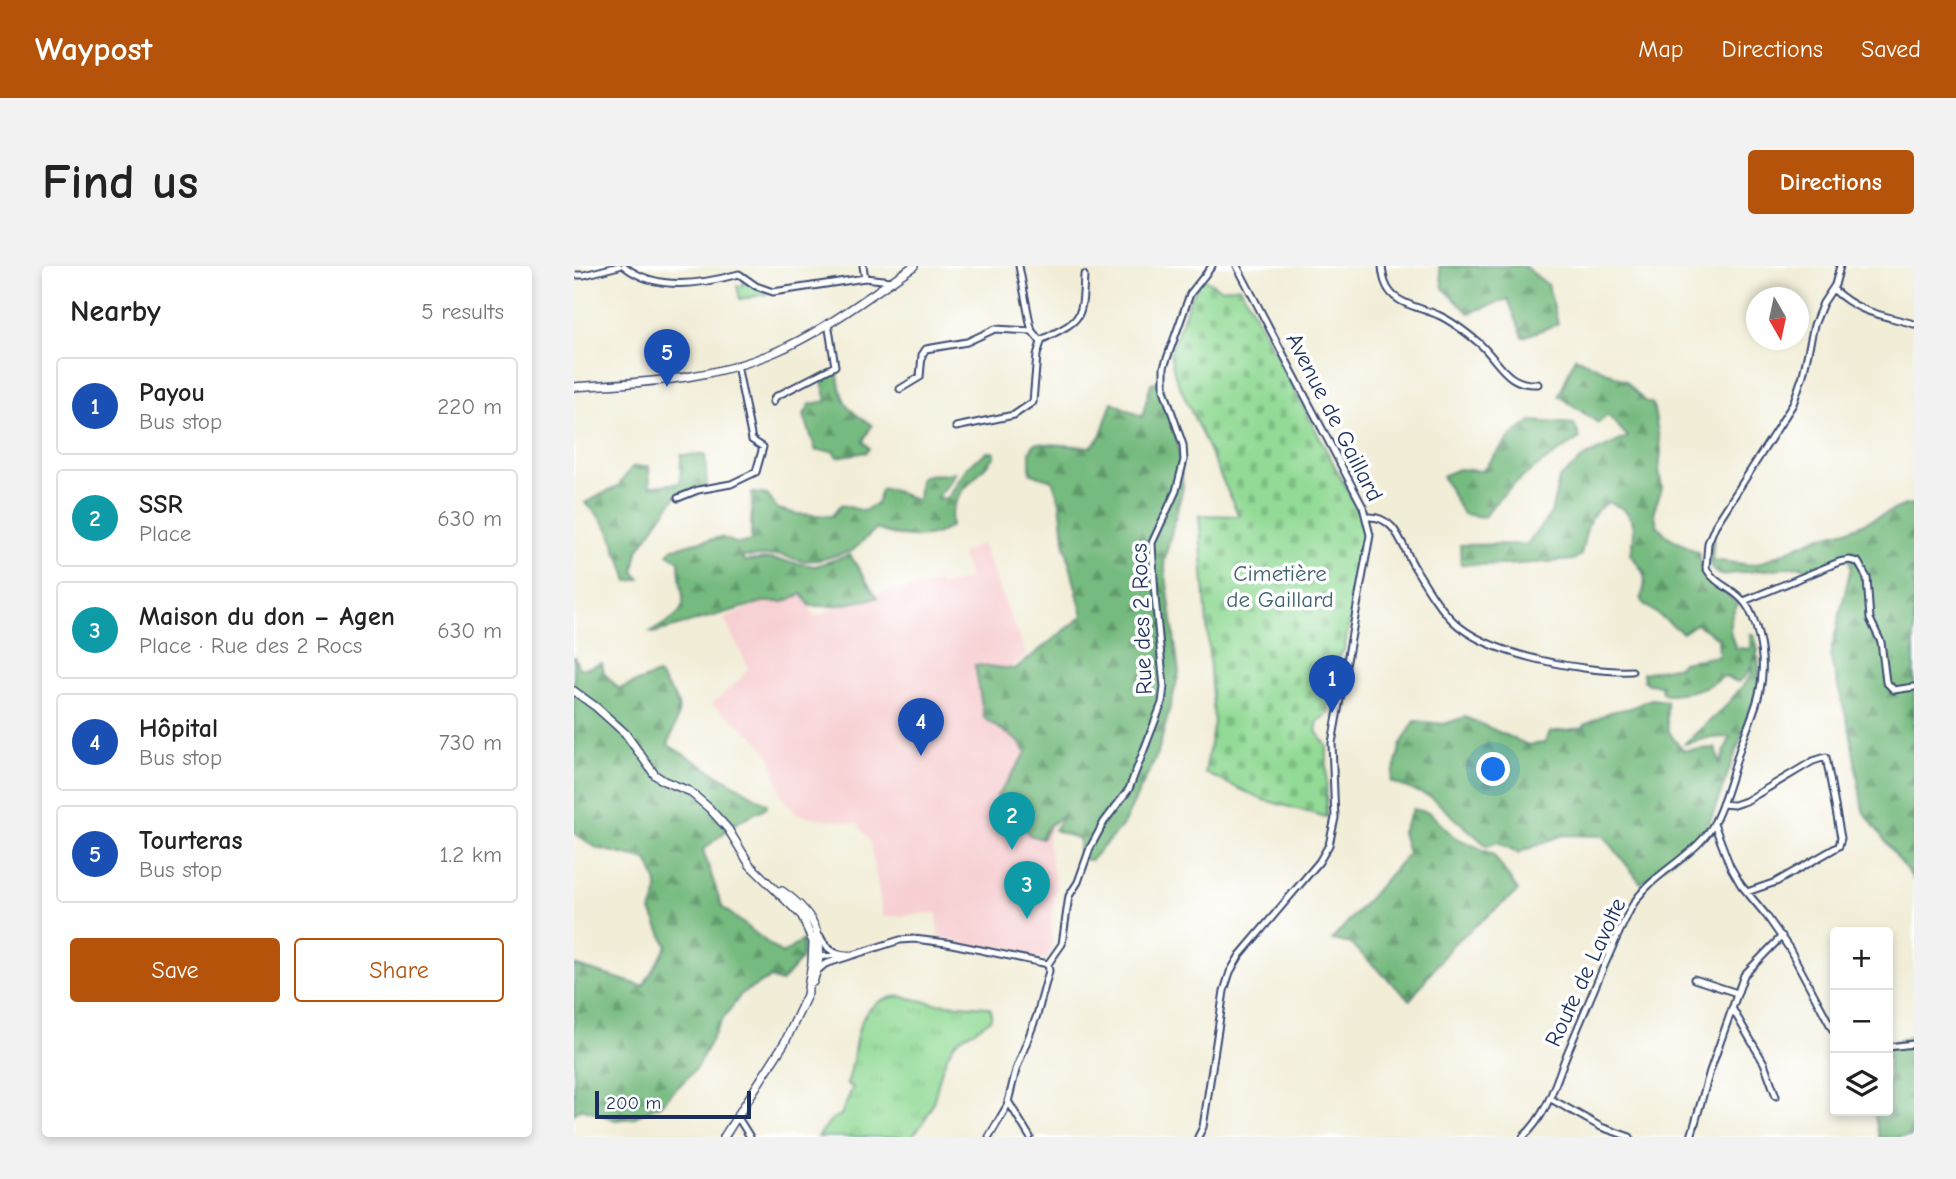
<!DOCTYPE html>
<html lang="en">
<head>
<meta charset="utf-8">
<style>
  :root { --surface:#fff; --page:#f2f2f2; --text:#222; --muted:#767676; --line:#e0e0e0; --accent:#b45309 }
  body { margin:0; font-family:"Comic Neue",sans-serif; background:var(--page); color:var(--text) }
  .controls { position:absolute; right:21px; bottom:21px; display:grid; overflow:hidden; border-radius:7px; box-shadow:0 4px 10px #0003 }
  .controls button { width:63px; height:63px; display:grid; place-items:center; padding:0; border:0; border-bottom:2px solid var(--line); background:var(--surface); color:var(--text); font:35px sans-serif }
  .compass { position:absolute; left:1172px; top:21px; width:63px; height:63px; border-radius:50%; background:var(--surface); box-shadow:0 4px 10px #0003; rotate:171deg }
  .scale { position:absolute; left:21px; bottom:18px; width:156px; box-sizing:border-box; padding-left:7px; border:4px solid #1b2f5e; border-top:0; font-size:19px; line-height:24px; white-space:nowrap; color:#1b2f5e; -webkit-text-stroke:5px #fff; paint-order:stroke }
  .you { position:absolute; left:920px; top:504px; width:24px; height:24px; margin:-18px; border:5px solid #fff; border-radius:50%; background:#1a73e8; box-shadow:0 0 0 10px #1a73e833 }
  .badge { display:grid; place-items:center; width:46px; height:46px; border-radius:50%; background:var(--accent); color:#fff; font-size:23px; font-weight:700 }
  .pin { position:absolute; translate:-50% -58px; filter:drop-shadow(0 2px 4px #0008) }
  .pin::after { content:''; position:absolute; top:37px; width:24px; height:21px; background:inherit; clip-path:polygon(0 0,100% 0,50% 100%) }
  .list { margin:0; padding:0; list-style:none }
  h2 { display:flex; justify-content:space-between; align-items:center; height:91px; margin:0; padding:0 28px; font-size:30px }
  h2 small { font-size:23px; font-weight:400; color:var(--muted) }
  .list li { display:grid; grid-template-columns:46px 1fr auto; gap:21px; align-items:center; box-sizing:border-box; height:98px; margin:0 14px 14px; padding:0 14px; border:2px solid var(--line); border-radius:7px }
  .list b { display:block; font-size:26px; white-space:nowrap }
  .list p { margin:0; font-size:23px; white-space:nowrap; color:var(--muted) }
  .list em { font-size:23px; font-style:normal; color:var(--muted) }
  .actions { display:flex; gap:14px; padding:21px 28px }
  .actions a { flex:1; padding:16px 0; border:2px solid var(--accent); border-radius:7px; text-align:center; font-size:24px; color:var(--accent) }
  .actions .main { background:var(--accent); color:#fff }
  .icon { flex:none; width:38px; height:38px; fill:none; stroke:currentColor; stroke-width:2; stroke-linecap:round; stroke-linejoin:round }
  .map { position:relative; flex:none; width:1340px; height:871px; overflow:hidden; border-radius:7px }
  header { display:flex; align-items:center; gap:42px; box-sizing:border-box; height:98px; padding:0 35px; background:var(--accent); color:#fff }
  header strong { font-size:33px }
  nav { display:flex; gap:38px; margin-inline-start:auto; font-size:24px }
  .intro { display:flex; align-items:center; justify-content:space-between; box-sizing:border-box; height:168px; padding:0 42px }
  h1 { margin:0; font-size:49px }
  .button { padding:18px 32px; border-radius:7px; background:var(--accent); color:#fff; font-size:24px; font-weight:700 }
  main { display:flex; gap:42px; padding:0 42px }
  aside { flex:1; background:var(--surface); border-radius:7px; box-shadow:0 4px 10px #0003 }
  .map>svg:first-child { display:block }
  .built { fill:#f7cfd1 }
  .forest { fill:url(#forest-firs); stroke:#48746e; stroke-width:2 }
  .cemetery { fill:url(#cemetery-stones); stroke:#56847a; stroke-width:2 }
  .park { fill:url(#park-tufts); stroke:#56847a; stroke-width:2 }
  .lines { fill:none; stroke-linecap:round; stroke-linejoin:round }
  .minor-casing { stroke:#3b4c70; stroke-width:9 }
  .major-casing { stroke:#3b4c70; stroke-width:10 }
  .minor { stroke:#fff; stroke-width:5 }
  .major { stroke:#fff; stroke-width:7 }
  .labels { text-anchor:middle; stroke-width:7; stroke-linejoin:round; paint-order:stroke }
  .street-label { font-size:23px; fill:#1b2f5e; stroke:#fff }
  .park-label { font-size:23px; fill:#3f626e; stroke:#fff }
</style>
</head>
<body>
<header>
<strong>Waypost</strong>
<nav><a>Map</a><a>Directions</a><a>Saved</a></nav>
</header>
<div class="intro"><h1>Find us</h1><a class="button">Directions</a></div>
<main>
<aside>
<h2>Nearby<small>5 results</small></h2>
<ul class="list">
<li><span class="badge" style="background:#1a4fb4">1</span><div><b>Payou</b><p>Bus stop</p></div><em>220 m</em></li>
<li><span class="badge" style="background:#0f9aa8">2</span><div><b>SSR</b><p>Place</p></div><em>630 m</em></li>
<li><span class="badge" style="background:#0f9aa8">3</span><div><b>Maison du don – Agen</b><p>Place · Rue des 2 Rocs</p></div><em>630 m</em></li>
<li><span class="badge" style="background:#1a4fb4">4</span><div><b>Hôpital</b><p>Bus stop</p></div><em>730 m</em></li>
<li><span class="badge" style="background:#1a4fb4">5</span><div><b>Tourteras</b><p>Bus stop</p></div><em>1.2 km</em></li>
</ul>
<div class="actions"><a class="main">Save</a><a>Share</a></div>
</aside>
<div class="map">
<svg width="1340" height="871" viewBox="0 0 1340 871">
  <defs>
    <pattern id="forest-firs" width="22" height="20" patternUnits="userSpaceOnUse" patternTransform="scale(1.75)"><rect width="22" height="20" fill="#75ba7e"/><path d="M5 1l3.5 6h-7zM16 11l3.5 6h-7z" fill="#5f986a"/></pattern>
    <pattern id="cemetery-stones" width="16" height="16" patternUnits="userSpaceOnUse" patternTransform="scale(1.75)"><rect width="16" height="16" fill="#92da95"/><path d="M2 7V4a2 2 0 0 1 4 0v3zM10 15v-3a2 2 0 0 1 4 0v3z" fill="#7dbb83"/></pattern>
    <pattern id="park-tufts" width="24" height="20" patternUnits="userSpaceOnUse" patternTransform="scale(1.75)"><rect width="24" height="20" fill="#92da95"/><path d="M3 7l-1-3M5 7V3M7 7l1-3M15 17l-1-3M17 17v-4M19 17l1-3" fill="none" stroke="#7dbb83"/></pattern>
  </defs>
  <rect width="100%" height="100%" fill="#fff"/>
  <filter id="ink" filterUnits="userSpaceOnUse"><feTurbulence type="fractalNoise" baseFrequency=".0143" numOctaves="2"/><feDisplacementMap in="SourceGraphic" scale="14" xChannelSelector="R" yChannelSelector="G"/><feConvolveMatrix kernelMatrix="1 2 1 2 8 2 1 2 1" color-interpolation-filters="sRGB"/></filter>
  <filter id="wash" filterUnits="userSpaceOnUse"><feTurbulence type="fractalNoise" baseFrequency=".00686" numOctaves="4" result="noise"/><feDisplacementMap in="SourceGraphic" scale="28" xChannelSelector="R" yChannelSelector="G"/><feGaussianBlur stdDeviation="1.57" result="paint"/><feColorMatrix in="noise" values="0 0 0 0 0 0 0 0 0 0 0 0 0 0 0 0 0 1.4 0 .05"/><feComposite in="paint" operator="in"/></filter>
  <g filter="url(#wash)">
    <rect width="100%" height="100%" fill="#f1edd7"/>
    <path class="built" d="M408 278 452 389 430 406 521 474 507 530 480 556 476 565 474 576 482 621 478 650V679L474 694 428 687 364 671 363 647 309 651 296 576 284 558 231 550 221 546 208 530 195 488 179 469 138 438 166 413 174 401 150 353 189 336H209L228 328 241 351 296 328 328 325 365 316 366 320 373 319 395 313 387 287Z"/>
    <path class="forest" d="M865 0H950L974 19 984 58 949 71 934 33 895 47 869 22Z
      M1001 91 1052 115 1070 135 1079 138 1087 184 1085 205 1088 222 1080 244 1083 259 1093 270 1125 287 1129 308 1164 338C1153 354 1154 365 1162 382L1176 383V368H1180L1184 385 1180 394 1184 391 1186 412 1176 448 1133 564 1098 594 1067 617 1030 570 989 569 944 587 924 576 913 580 857 531 817 516 827 478 841 455 870 458 891 451 954 479 970 477 976 466 1008 462 1010 459 1036 446 1057 442 1077 433 1093 435C1092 461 1091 466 1110 484L1141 482 1146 498 1156 471 1133 472 1110 478 1150 442 1177 410 1179 398 1173 409 1164 416 1150 410C1132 424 1112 428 1090 428L1087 424 1088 419 1074 418 1070 415 1069 407 1105 400 1108 396 1145 390 1144 372 1122 358 1109 367 1070 338 1067 332C1075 310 1070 306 1057 289 1062 262 1064 247 1035 236 1013 246 1012 266 1007 289L999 294 930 299 887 298 886 279 953 278 977 247 985 213 1010 191 1054 171 1034 149 1024 157 985 130Z
      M263 104C268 135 269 142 298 159L289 175 295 182 293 186 263 191 259 185H242L230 149 236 138 253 135 247 111Z
      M586 115 604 180 609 222 590 295 605 407 584 487 549 559 517 594 505 593V573L480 564 490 548 475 560 468 573 455 569 444 550 451 536 423 530 452 487 445 476 410 452 401 399 441 403 509 350 491 279 486 236 478 214 456 207V185L461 177 517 181 526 171 538 136 568 151 577 117Z
      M957 155 1000 158 1006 172C970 196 936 215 910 251L889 248 868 210 884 203 908 205 936 171Z
      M413 186H421V190C405 209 374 231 377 260 354 277 326 272 302 263L278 285 245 294 229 295 206 289 168 291 170 295 196 293 241 300 276 289 303 332 260 340H236L228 328 209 336H189L79 367 76 366C124 340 106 341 105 295L94 288 99 282C110 281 114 277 123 276 131 274 138 274 147 271L164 278 177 275 178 227 193 229 204 243 223 248 258 250 267 239 290 245 304 236 306 224 316 223 344 235 346 212C357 204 371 213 382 205L378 213 363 232H374L394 200Z
      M107 189H131L133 221 104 228 99 234 64 284 60 305 66 313 54 315 47 293 41 285C42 269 24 247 11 237L44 220 58 201 75 200 76 220 106 217Z
      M1340 238V614L1289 545 1276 465 1256 390 1277 301 1275 292 1263 294 1239 305 1227 300 1145 309C1129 299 1135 283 1140 268L1138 294 1177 299 1186 297 1245 271 1277 263 1331 239Z
      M0 390 5 402H13L28 397 30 407 45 423 84 408C110 444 109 437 94 479L193 538V541L160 558 129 584 148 641 208 688 229 674 228 692 207 716 196 712 168 727 147 756 121 804 86 839 59 852 42 854 7 842 0 848V699L69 720 93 680 77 645C87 621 84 616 73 594L23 582 0 567Z
      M839 543 856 547 880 571 919 588 944 625 879 678 836 734 777 678 758 674 834 588 828 566Z
      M1340 770V871H1305L1300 846 1297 845H1314V777Z"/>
    <path class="cemetery" d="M629 12 647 23 666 20 783 243 791 264V274L770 384 764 392 754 448 744 455 742 465 753 480 752 551 690 534 631 507 640 456 625 249 665 250 601 110 596 87 617 31Z"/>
    <path class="park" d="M170 15 191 26 193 28 166 33 163 20H168Z
      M325 730 359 737 413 741 417 743V752C407 765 386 767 378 781 358 814 369 838 337 871H244L259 852 267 849 279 821 273 818C286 783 274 736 325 730Z"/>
  </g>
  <g filter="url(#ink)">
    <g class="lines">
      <defs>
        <path id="minor" d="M50 0C82 26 128 18 165 8L182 20 199 26 291 12 317 15
          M289 0 291 12
          M808 0C809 11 811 22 820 30 833 41 849 42 864 49 878 55 893 67 905 77 926 96 932 120 964 118
          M0 9H10L45 0
          M1259 23C1284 47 1308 49 1340 58
          M467 74C508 53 508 56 510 9
          M326 123 346 111 348 89 352 83 393 76 421 63 458 65
          M199 136 201 131 261 100 254 57
          M382 161 440 149 459 136 463 89 467 76 458 65 456 57 445 0
          M104 232 124 224 157 218 182 206 189 181 178 174 163 99
          M793 251C823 249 828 282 841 302 852 320 864 340 879 355 913 389 1011 407 1058 405
          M1170 335 1265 296 1275 294 1284 296 1293 312 1296 353 1307 376 1312 416 1320 424 1340 421
          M1148 538 1160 539 1172 535 1239 495 1252 491 1267 572 1265 580 1202 616 1173 626
          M1140 558 1156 600 1167 619 1192 649 1215 682 1261 768
          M246 670C252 683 262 690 276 689
          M243 691 264 689
          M474 698 488 678 495 630 504 616 516 582 530 556 555 523 588 437 590 421 581 331 578 277 602 225 610 194 609 179 590 124V101L616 28 638 0
          M244 704 251 698 326 674 340 673 373 677 474 698
          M1120 713 1163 727
          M1158 742 1190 797 1202 830
          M1314 781 1340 778
          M977 833 1027 861 1056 871
          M434 835 456 871
          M163 850 176 871
          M415 871 433 840 442 804 463 749 475 705 474 698
          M624 871 629 861 650 725 656 706 666 689 745 596 755 579 761 552 758 477 796 269 789 241 663 0
          M949 871C976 846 981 815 995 783 1015 736 1034 687 1057 642 1076 606 1125 590 1141 555 1153 531 1159 504 1167 479 1175 457 1187 432 1188 408 1190 389 1183 352 1171 337 1160 322 1141 319 1132 302L1134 277 1141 260 1219 138 1229 109 1240 59 1249 37 1261 19 1266 0
          M1117 871 1136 805 1170 709 1208 670"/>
        <path id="major" d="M0 121C70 116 133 115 199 87 250 66 294 30 340 0
          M0 425 22 441 51 467 81 509 90 515 115 525 135 542 154 563 176 599 228 650 239 676 238 697 233 729
          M208 625C243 649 254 675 239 716
          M150 871 211 776 234 727"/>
      </defs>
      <use href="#minor" class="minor-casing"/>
      <use href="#major" class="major-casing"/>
      <use href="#minor" class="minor"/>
      <use href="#major" class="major"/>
    </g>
  </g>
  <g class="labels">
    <g class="street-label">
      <text transform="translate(761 151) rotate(63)" y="8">Avenue de Gaillard</text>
      <text transform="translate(567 353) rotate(-92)" y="8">Rue des 2 Rocs</text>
      <text transform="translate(1011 706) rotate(-65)" y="8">Route de Lavolte</text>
    </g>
    <g class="park-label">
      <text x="706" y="315">Cimetière<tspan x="706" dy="26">de Gaillard</tspan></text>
    </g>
  </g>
</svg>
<div class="controls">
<button>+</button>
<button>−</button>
<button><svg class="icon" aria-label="layers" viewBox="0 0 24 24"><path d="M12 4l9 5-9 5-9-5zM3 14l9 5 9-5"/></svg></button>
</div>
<svg class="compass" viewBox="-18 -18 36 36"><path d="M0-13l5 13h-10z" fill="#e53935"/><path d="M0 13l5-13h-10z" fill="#767676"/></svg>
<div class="scale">200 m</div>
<div class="you"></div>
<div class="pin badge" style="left:758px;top:447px;background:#1a4fb4">1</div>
<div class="pin badge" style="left:438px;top:584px;background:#0f9aa8">2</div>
<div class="pin badge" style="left:453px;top:653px;background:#0f9aa8">3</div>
<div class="pin badge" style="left:347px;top:490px;background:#1a4fb4">4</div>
<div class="pin badge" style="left:93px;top:121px;background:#1a4fb4">5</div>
</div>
</main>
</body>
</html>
